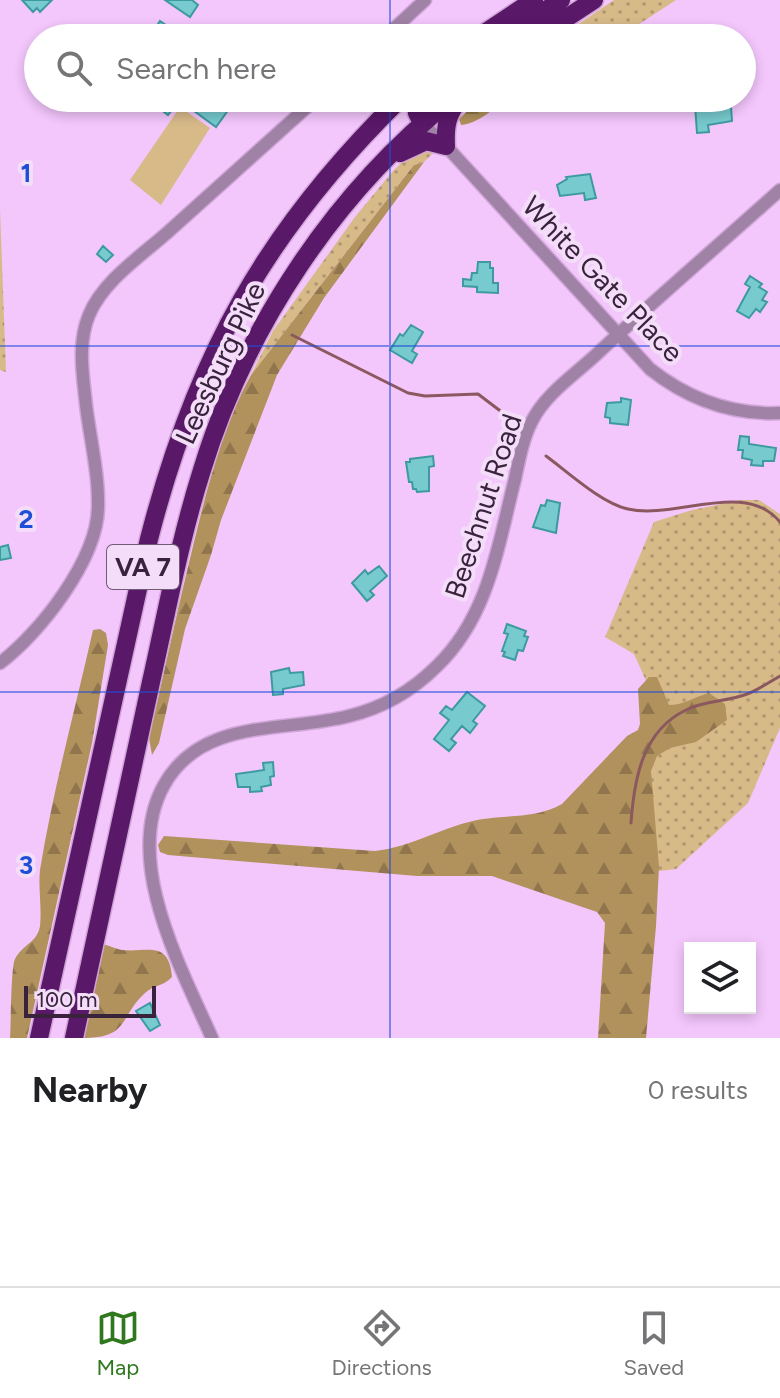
<!DOCTYPE html>
<html lang="en">
<head>
<meta charset="utf-8">
<style>
  :root { --surface:#fff; --page:#f6f6f6; --text:#202124; --muted:#757577; --line:#e0e0e0; --accent:#2f781e }
  body { margin:0; font-family:Figtree,sans-serif; background:var(--page); color:var(--text) }
  .controls { position:absolute; right:24px; bottom:24px; display:grid; overflow:hidden; border-radius:0px; box-shadow:0 4px 12px #0003 }
  .controls button { width:72px; height:72px; display:grid; place-items:center; padding:0; border:0; border-bottom:2px solid var(--line); background:var(--surface); color:var(--text); font:40px sans-serif }
  .scale { position:absolute; left:24px; bottom:20px; width:132px; box-sizing:border-box; padding-left:8px; border:4px solid #38223c; border-top:0; font-size:22px; line-height:28px; white-space:nowrap; color:#38223c; -webkit-text-stroke:6px #f3ddf8; paint-order:stroke }
  .list { margin:0; padding:0; list-style:none }
  h2 { display:flex; justify-content:space-between; align-items:center; height:104px; margin:0; padding:0 32px; font-size:34px }
  h2 small { font-size:26px; font-weight:400; color:var(--muted) }
  .icon { flex:none; width:44px; height:44px; fill:none; stroke:currentColor; stroke-width:2; stroke-linecap:round; stroke-linejoin:round }
  .map { position:relative; flex:none; width:780px; height:1038px; overflow:hidden }
  .search { position:absolute; background:var(--surface); box-shadow:0 4px 12px #0003; left:24px; right:24px; top:24px; height:88px; display:flex; align-items:center; gap:20px; box-sizing:border-box; padding:0 28px; border-radius:44px; color:var(--muted); font-size:30px }
  .sheet { height:248px; background:var(--surface) }
  nav { display:flex; justify-content:space-around; align-items:center; box-sizing:border-box; height:112px; border-top:2px solid var(--line); background:var(--surface); font-size:22px; color:var(--muted) }
  nav a { display:grid; justify-items:center; gap:4px }
  nav .on { color:var(--accent) }
  .map>svg:first-child { display:block }
  .grass { fill:url(#grass-dots) }
  .forest { fill:url(#forest-firs) }
  .pitch { fill:#d8ba89 }
  .lines { fill:none; stroke-linecap:round; stroke-linejoin:round }
  .stream { stroke:#8b5860; stroke-width:3 }
  .building { fill:#77cace; stroke:#3d9aa0; stroke-width:2 }
  .minor-casing { stroke:#cea5d6; stroke-width:15 }
  .highway-casing { stroke:#cea5d6; stroke-width:21 }
  .minor { stroke:#a082a6; stroke-width:12 }
  .highway { stroke:#5a1868; stroke-width:18 }
  .grid { fill:none; stroke:#1d4ed8; stroke-width:2; stroke-opacity:0.55 }
  .labels { text-anchor:middle; stroke-width:8; stroke-linejoin:round; paint-order:stroke }
  .shield { fill:#f3ddf8; stroke:#705a74; stroke-width:2 }
  .shield-label { font-size:26px; font-weight:bold; fill:#38223c }
  .street-label { font-size:28px; fill:#38223c; stroke:#f3ddf8 }
  .grid-label { font-size:26px; text-anchor:middle; font-weight:bold; fill:#1d4ed8; stroke:#f3ddf8; stroke-width:8; stroke-linejoin:round; paint-order:stroke }
</style>
</head>
<body>
<div class="map">
<svg width="780" height="1038" viewBox="0 0 780 1038">
  <defs>
    <pattern id="grass-dots" width="8" height="8" patternUnits="userSpaceOnUse" patternTransform="scale(2)"><rect width="8" height="8" fill="#d8ba89"/><path d="M2 2h.1M6 6h.1" fill="none" stroke="#b09771" stroke-width="1.8" stroke-linecap="round"/></pattern>
    <pattern id="forest-firs" width="22" height="20" patternUnits="userSpaceOnUse" patternTransform="scale(2)"><rect width="22" height="20" fill="#b1915c"/><path d="M5 1l3.5 6h-7zM16 11l3.5 6h-7z" fill="#91764d"/></pattern>
  </defs>
  <rect width="100%" height="100%" fill="#f3c6fc"/>
  <path class="grass" d="M614 0H676L627 32 596 38H558Z
    M415 149H437L424 162 414 165 251 375 273 331 355 217 393 171Z
    M0 209 6 372 0 370Z
    M742 500H759L780 514V728L748 803 676 869 651 872V692L634 654 605 637 654 522 692 510Z"/>
  <path class="forest" d="M481 98H508C492 109 480 123 461 125L459 119Z
    M424 162 324 298 277 375 221 520 211 555 185 629 159 743 152 755 149 738C164 672 178 607 194 542 208 485 223 426 251 375L414 165Z
    M100 629 106 633 108 645 92 743 27 1038H10C11 1024 11 966 15 959 23 944 37 943 40 926 42 907 38 888 40 870 53 790 75 710 93 630Z
    M649 677H657L669 705C684 705 694 697 709 693L725 704 727 720 696 742 670 748 657 756 651 771 659 867 656 926 646 1038H598L605 923 597 912 492 876H417L168 855 160 852 158 845 164 836 375 851C413 847 445 825 483 819 509 815 538 818 562 804L627 736 638 730 640 724 638 689Z
    M102 944C108 945 116 949 122 950 146 953 169 939 172 977 164 986 153 985 145 993 118 1018 130 1038 82 1038Z"/>
  <path class="pitch" d="M180 107 210 128 161 205 130 180Z"/>
  <g class="lines">
    <path class="stream" d="M292 335 408 393 425 396 478 394 507 416
      M546 456C568 472 601 503 628 509 675 520 745 479 780 522
      M631 823C634 780 642 731 686 710 705 700 727 702 747 694 758 690 769 682 780 676"/>
  </g>
  <path class="building" d="M22 0H52L40 12 37 8 33 12Z
    M165 0H192L198 5 190 17Z
    M160 21 185 38H149Z
    M146 98H181L168 115Z
    M198 98 219 109 228 98 234 102 216 127 190 108Z
    M718 103 719 105H724L725 108 731 107 732 121 708 125 709 132 697 133 695 105Z
    M590 174 596 198 585 200 584 193 560 196 557 185 567 179 566 177Z
    M103 246 113 255 106 262 97 254Z
    M478 262H490V268H493V283H498V293L477 292V287L463 286V279L471 280 472 273H477Z
    M750 276 762 284 759 287 767 292 762 300 767 302 760 312 756 309 749 318 737 311 750 287 745 284Z
    M411 325 423 332 412 351 417 354 412 363 390 350 400 334 403 336Z
    M621 398 631 400 628 425 610 423V418L605 417 607 403 621 402Z
    M740 436 749 437V444L776 448 774 461H763V466L751 465 752 460 742 458 743 450H738Z
    M433 456 434 466 429 467V491L417 492 416 489H413L412 482H409L406 462H410V459Z
    M547 500 560 503 556 533 533 527 541 505 545 506Z
    M8 545 11 558 0 560V547Z
    M379 566 387 576 370 591 374 595 367 601 352 583 365 570 368 574Z
    M507 624 526 631 524 636 528 637 523 651 518 650 515 660 503 656 505 652 502 651 508 634 504 633Z
    M289 668 290 673 303 672 304 685 283 689V694L273 695 271 672Z
    M467 692 485 706 473 721 477 724 470 733 462 726 451 739 456 743 449 751 434 739 449 720 440 713 446 706 452 710Z
    M273 762 274 776 270 777 271 785 261 787 262 791 250 792V787H238L236 774 264 770 263 763Z
    M150 1003 160 1025 150 1031 136 1011Z"/>
  <g class="lines">
    <defs>
      <path id="minor" d="M384 38 425 0
        M422 123 446 146 650 369C688 399 731 415 780 413
        M0 663C40 633 97 560 98 508 99 474 90 438 86 405 83 375 77 344 89 315 103 281 141 256 168 232 218 187 267 143 317 98
        M212 1038C181 968 122 860 164 785 202 717 284 733 349 716 382 708 413 690 437 666 489 616 498 545 515 479 519 460 523 438 532 421 546 393 577 373 599 352 658 297 720 244 780 190"/>
      <path id="highway" d="M477 38 534 0
        M505 38 561 0
        M536 38 594 0
        M422 123 417 113 426 98
        M400 153 426 141 446 146C445 125 447 115 460 98
        M39 1038 149 539C196 356 266 230 401 98
        M74 1038C100 919 125 801 151 682 167 611 180 539 202 470 246 326 335 192 453 98"/>
    </defs>
    <use href="#minor" class="minor-casing"/>
    <use href="#highway" class="highway-casing"/>
    <use href="#minor" class="minor"/>
    <use href="#highway" class="highway"/>
  </g>
  <path class="grid" d="M390 0V38M390 98V1038M0 346H780M0 692H780"/>
  <g class="labels">
    <rect class="shield" x="107" y="545" width="72" height="44" rx="6"/>
    <g class="shield-label">
      <text x="143" y="576">VA 7</text>
    </g>
    <g class="street-label">
      <text transform="translate(603 279) rotate(46)" y="10">White Gate Place</text>
      <text transform="translate(220 363) rotate(-65)" y="10">Leesburg Pike</text>
      <text transform="translate(483 506) rotate(-72)" y="10">Beechnut Road</text>
    </g>
  </g>
  <g class="grid-label">
    <text x="26" y="182">1</text>
    <text x="26" y="528">2</text>
    <text x="26" y="874">3</text>
  </g>
</svg>
<div class="controls">
<button><svg class="icon" aria-label="layers" viewBox="0 0 24 24"><path d="M12 4l9 5-9 5-9-5zM3 14l9 5 9-5"/></svg></button>
</div>
<div class="scale">100 m</div>
<div class="search"><svg class="icon" aria-label="search" viewBox="0 0 24 24"><circle cx="10" cy="10" r="6"/><path d="M15 15l6 6"/></svg>Search here</div>
</div>
<section class="sheet">
<h2>Nearby<small>0 results</small></h2>
<ul class="list">
</ul>
</section>
<nav>
<a class="on"><svg class="icon" aria-label="map" viewBox="0 0 24 24"><path d="M3 6l6-2 6 2 6-2v14l-6 2-6-2-6 2zM9 4v14M15 6v14"/></svg>Map</a>
<a><svg class="icon" aria-label="directions" viewBox="0 0 24 24"><path d="M12 3l9 9-9 9-9-9zM9 14v-3h6M13 9l2 2-2 2"/></svg>Directions</a>
<a><svg class="icon" aria-label="saved" viewBox="0 0 24 24"><path d="M7 4h10v16l-5-4-5 4z"/></svg>Saved</a>
</nav>
</body>
</html>
